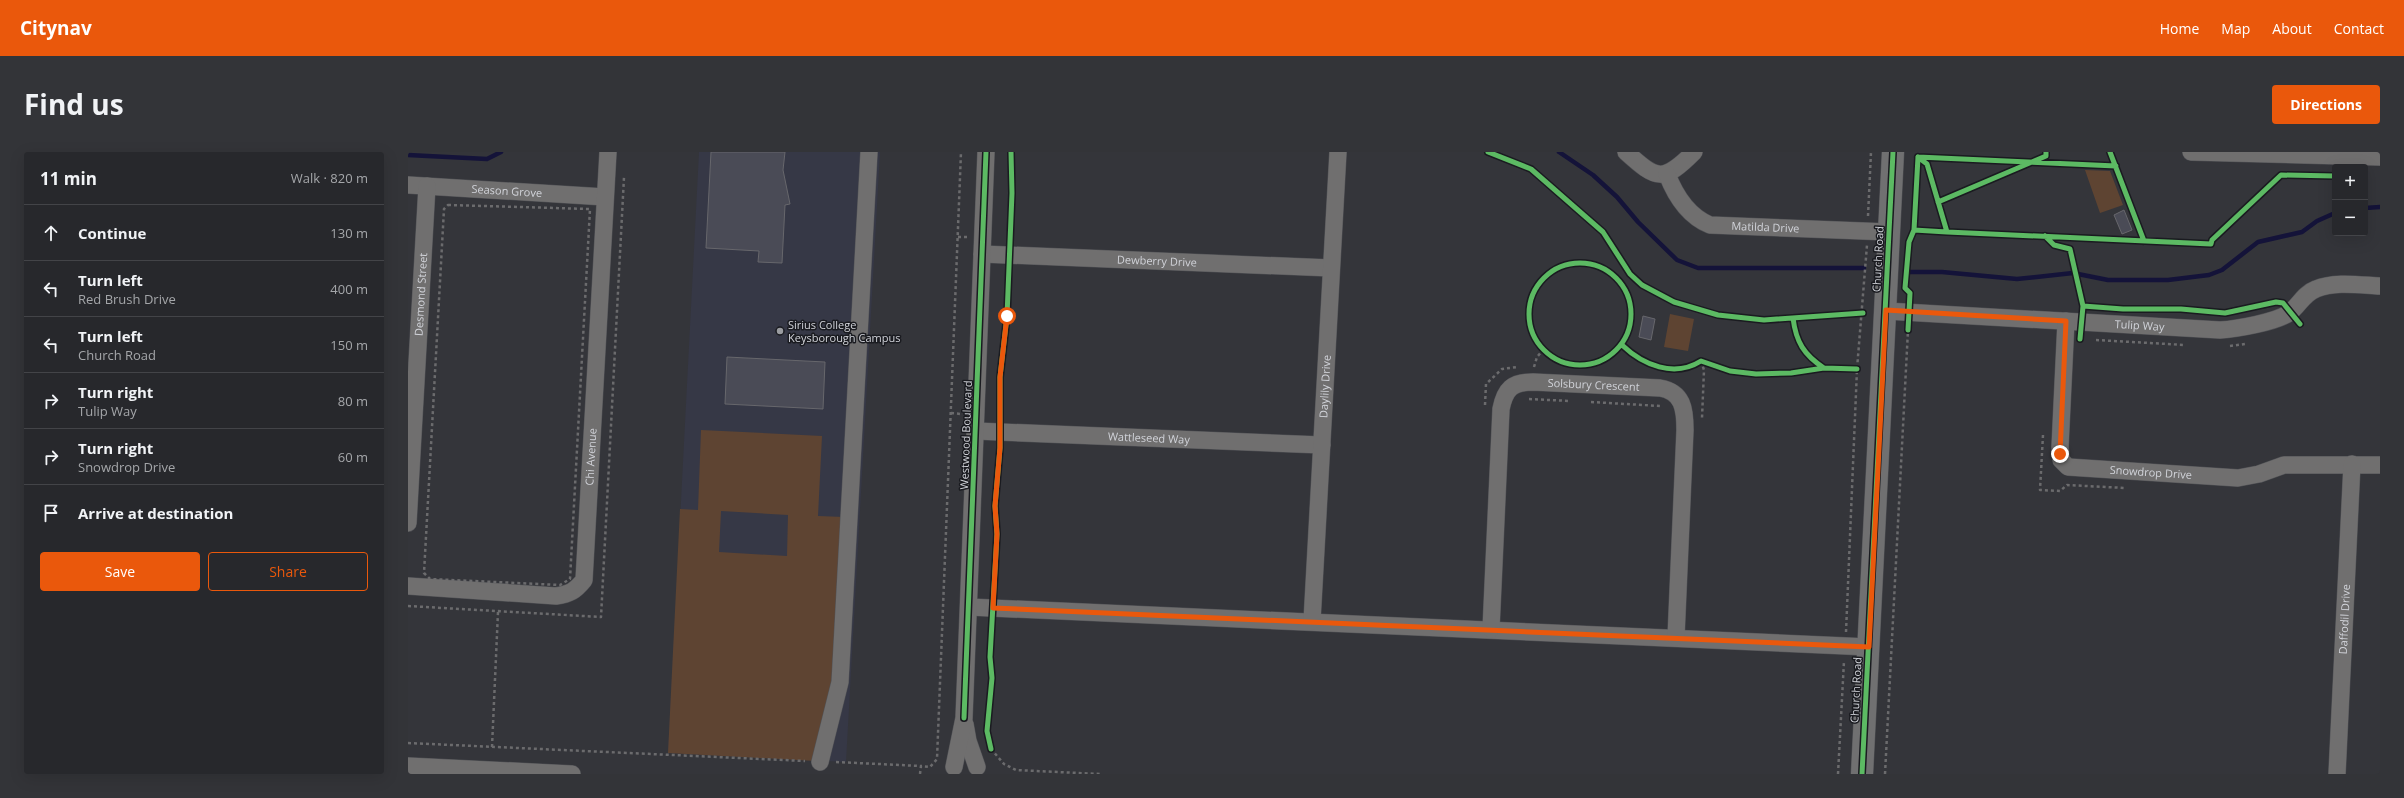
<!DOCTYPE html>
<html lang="en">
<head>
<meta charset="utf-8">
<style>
  :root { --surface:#27282c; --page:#333438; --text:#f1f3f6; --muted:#a4a6a9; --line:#434448; --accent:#ea580c }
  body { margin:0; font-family:"Open Sans",sans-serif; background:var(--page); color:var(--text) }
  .controls { position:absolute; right:12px; top:12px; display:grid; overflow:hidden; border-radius:4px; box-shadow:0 4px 16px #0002 }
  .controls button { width:36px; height:36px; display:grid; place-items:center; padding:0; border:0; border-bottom:1px solid var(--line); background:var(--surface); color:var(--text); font:20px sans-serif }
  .stop { position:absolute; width:12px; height:12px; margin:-9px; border:3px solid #ea580c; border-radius:50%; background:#fff }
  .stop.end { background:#ea580c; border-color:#fff; box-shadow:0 1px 4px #0008 }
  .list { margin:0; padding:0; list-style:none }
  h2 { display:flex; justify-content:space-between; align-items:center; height:52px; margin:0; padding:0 16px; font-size:17px }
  h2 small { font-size:13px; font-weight:400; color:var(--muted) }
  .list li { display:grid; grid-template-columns:26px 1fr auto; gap:12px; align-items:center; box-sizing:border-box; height:56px; padding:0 16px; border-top:1px solid var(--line) }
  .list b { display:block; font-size:15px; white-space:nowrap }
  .list p { margin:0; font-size:13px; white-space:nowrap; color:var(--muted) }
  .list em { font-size:13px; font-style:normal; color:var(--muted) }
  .actions { display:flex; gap:8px; padding:12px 16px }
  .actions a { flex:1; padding:9px 0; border:1px solid var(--accent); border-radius:4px; text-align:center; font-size:14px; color:var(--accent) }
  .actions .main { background:var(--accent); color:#fff }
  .icon { flex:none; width:22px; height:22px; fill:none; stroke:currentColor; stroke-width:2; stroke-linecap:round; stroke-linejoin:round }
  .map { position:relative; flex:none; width:1972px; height:622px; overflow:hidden; border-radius:4px }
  header { display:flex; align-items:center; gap:24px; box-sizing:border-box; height:56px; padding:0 20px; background:var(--accent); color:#fff }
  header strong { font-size:19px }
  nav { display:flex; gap:22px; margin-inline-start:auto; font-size:14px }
  .intro { display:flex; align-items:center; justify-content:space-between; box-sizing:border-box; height:96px; padding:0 24px }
  h1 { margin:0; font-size:28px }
  .button { padding:10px 18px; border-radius:4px; background:var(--accent); color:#fff; font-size:14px; font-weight:700 }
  main { display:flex; gap:24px; padding:0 24px }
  aside { flex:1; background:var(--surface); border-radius:4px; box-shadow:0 4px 16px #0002 }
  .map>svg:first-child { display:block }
  .built { fill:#363846 }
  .green { fill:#5e4432; fill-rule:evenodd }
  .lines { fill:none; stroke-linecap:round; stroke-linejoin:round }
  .stream { stroke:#141339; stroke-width:4.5 }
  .building { fill:#4a4b56; stroke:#67676c }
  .minor-casing { stroke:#515256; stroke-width:18 }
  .major-casing { stroke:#515256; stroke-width:23 }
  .path { stroke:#6b6b6d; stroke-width:2.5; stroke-dasharray:3 3; stroke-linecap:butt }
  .minor { stroke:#706f6f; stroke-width:17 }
  .major { stroke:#707071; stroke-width:22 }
  .cycleway-casing { stroke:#1a1b20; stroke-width:8 }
  .cycleway { stroke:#5cba63; stroke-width:5 }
  .route { stroke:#ea580c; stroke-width:5 }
  .poi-dot { fill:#9a9ca1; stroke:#1a1b20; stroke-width:1.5 }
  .labels { text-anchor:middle; stroke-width:3; stroke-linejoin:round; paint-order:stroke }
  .street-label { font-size:11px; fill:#d1d3d9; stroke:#1a1b20 }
  .poi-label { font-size:11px; fill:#d1d3d9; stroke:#1a1b20; text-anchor:start }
</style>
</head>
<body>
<header>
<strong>Citynav</strong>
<nav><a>Home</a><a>Map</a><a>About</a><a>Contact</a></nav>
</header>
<div class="intro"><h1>Find us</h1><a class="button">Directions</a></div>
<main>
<aside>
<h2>11 min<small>Walk · 820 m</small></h2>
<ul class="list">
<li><svg class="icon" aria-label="ahead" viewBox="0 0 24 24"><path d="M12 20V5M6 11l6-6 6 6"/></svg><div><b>Continue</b></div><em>130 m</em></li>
<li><svg class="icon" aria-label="left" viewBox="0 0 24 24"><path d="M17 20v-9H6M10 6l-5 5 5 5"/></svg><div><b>Turn left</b><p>Red Brush Drive</p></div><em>400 m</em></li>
<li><svg class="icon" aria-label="left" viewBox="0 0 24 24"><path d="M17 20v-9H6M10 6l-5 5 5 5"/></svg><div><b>Turn left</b><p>Church Road</p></div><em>150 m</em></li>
<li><svg class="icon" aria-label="right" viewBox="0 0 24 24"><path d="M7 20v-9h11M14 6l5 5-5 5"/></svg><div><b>Turn right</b><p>Tulip Way</p></div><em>80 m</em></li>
<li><svg class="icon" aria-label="right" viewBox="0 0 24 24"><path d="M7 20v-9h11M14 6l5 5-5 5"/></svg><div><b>Turn right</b><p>Snowdrop Drive</p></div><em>60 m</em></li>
<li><svg class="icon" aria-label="arrive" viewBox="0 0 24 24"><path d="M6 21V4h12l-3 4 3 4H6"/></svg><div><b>Arrive at destination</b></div></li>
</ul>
<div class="actions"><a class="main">Save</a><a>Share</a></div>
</aside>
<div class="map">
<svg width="1972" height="622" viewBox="0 0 1972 622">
  <rect width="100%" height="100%" fill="#34353a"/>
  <path class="built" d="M291 0H472L438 610 260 601Z"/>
  <path class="green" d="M1677 18 1702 19 1715 53 1692 61Z
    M1262 162 1286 167 1280 199 1256 195Z
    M293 278 414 284 410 364 436 365 426 533 408 609 260 601 272 357 290 358ZM313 359 380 363 379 404 311 400Z"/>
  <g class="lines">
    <path class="stream" d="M1151 0 1185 23 1209 45 1230 70 1269 108 1290 116H1456
      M0 3 79 7 93 0
      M1957 56 1972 55
      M1502 120H1534L1609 127 1665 121 1700 128H1760L1801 123 1814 118 1850 90 1894 80 1909 69 1927 61"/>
  </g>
  <path class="building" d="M303 0H377L375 18 382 52 377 53 374 111 350 110 351 99 298 96Z
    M1716 58 1724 78 1714 82 1706 63Z
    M1235 164 1247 167 1243 188 1231 185Z
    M319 205 417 210 415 257 317 252Z"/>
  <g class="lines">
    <defs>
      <g id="minor">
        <path d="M1218 0C1249 28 1255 31 1286 0"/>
        <path d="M1783 0 1972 5"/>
        <path id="s1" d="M1259 22C1267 43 1280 64 1302 73L1481 80"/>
        <path id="s2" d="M0 33 197 45"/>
        <path id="s3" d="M574 102 923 116"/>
        <path id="s4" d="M1478 159 1812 178C1829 177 1868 170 1881 161 1891 154 1895 142 1908 137 1926 129 1952 133 1972 134"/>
        <path id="s5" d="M1658 169 1652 295 1653 308 1660 315 1830 326 1851 322 1876 313H1972"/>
        <path id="s6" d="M568 279 914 293"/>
        <path id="s7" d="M0 371 19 34"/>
        <path id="s8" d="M0 434 148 444C162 442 167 439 176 428L200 0"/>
        <path d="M561 455 1461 495"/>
        <path id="s9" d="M904 469 930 0"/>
        <path id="s10" d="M1083 477 1093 257C1097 237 1104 230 1125 230L1252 236C1275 240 1277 257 1277 278L1268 485"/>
        <path d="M557 572 560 589 569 615"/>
        <path d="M412 610 432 530 461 0"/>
        <path d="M0 614 164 622"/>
        <path d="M546 615 556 566 578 0"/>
        <path id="s11" d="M1929 622 1944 312"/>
      </g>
      <path id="major" d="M1454 622 1485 0"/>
    </defs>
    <use href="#minor" class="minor-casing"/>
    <use href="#major" class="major-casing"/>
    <path class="path" d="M40 53 182 57 162 427 152 433 22 427 16 421 36 57Z
      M1460 64 1463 0
      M550 85H560
      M1688 188 1777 193
      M1822 194 1837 192
      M1293 209 1296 218 1294 266
      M1126 215 1129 205 1135 198
      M1121 247 1162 249
      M1183 250 1252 254
      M1077 253 1078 232 1094 217 1109 215
      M543 261 553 262
      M1635 283 1632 338 1652 339 1659 333 1717 336
      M0 454 193 465 216 25
      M1438 480 1449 217 1459 93
      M0 591 397 609
      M84 595 90 460
      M583 597 596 612 608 618 692 622
      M428 610 513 614
      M512 622 513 614 522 615 529 607 553 0
      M1430 622 1436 509
      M1477 622 1500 178H1504"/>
    <use href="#minor" class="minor"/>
    <use href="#major" class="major"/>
    <defs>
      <path id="cycleway" d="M1080 0 1123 17 1195 80 1222 122 1234 133 1266 150 1310 163 1356 168 1455 161
        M1702 0 1736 89
        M1510 5 1519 12 1539 80 1803 92 1804 88 1873 23 1927 24
        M1510 5 1708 14
        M1510 5 1506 78 1539 80
        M1530 50 1638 4V0
        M1637 84 1646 93 1662 97 1675 154
        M1121 162a51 51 0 1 1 102 0a51 51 0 1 1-102 0Z
        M1385 166C1388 190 1396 203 1416 216
        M1500 178 1502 141 1497 136 1501 90 1506 78
        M1672 187 1675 154 1715 157H1773L1817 161 1868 150 1875 151 1892 172
        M1214 193C1235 213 1266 226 1293 209L1322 219 1348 222 1383 221 1416 216 1449 217
        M556 566 578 0
        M583 597 579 579 584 526 582 505 589 382 587 354 592 296V225L599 164 604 41 603 0
        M1454 622 1485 0"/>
    </defs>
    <use href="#cycleway" class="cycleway-casing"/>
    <use href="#cycleway" class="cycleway"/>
  </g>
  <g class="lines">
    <path class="route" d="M599 164 592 225V296L587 354 589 382 585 456 1461 495 1478 158 1658 169 1652 302"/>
  </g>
  <circle class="poi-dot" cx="372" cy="179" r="4"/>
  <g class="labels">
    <g class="street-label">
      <text dy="4" stroke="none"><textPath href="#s2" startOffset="99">Season Grove</textPath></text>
      <text dy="4" stroke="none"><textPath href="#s1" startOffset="124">Matilda Drive</textPath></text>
      <text transform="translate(1470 107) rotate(-87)" y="4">Church Road</text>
      <text dy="4" stroke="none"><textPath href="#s3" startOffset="175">Dewberry Drive</textPath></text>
      <text dy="4" stroke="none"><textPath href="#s7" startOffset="229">Desmond Street</textPath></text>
      <text dy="4" stroke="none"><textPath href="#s4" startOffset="254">Tulip Way</textPath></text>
      <text dy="4" stroke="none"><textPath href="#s10" startOffset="328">Solsbury Crescent</textPath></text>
      <text dy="4" stroke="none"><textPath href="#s9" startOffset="235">Daylily Drive</textPath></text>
      <text transform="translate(558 283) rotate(-88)" y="4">Westwood Boulevard</text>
      <text dy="4" stroke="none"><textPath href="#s6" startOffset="173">Wattleseed Way</textPath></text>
      <text dy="4" stroke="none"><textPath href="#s8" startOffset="305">Chi Avenue</textPath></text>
      <text dy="4" stroke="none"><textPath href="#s5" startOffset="232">Snowdrop Drive</textPath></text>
      <text dy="4" stroke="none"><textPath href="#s11" startOffset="155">Daffodil Drive</textPath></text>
      <text transform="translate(1448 538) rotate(-87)" y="4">Church Road</text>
    </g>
    <g class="poi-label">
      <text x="380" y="177">Sirius College<tspan x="380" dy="13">Keysborough Campus</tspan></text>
    </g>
  </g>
</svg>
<div class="controls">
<button>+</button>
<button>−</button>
</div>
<div class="stop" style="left:599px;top:164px"></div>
<div class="stop end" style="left:1652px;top:302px"></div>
</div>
</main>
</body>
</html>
